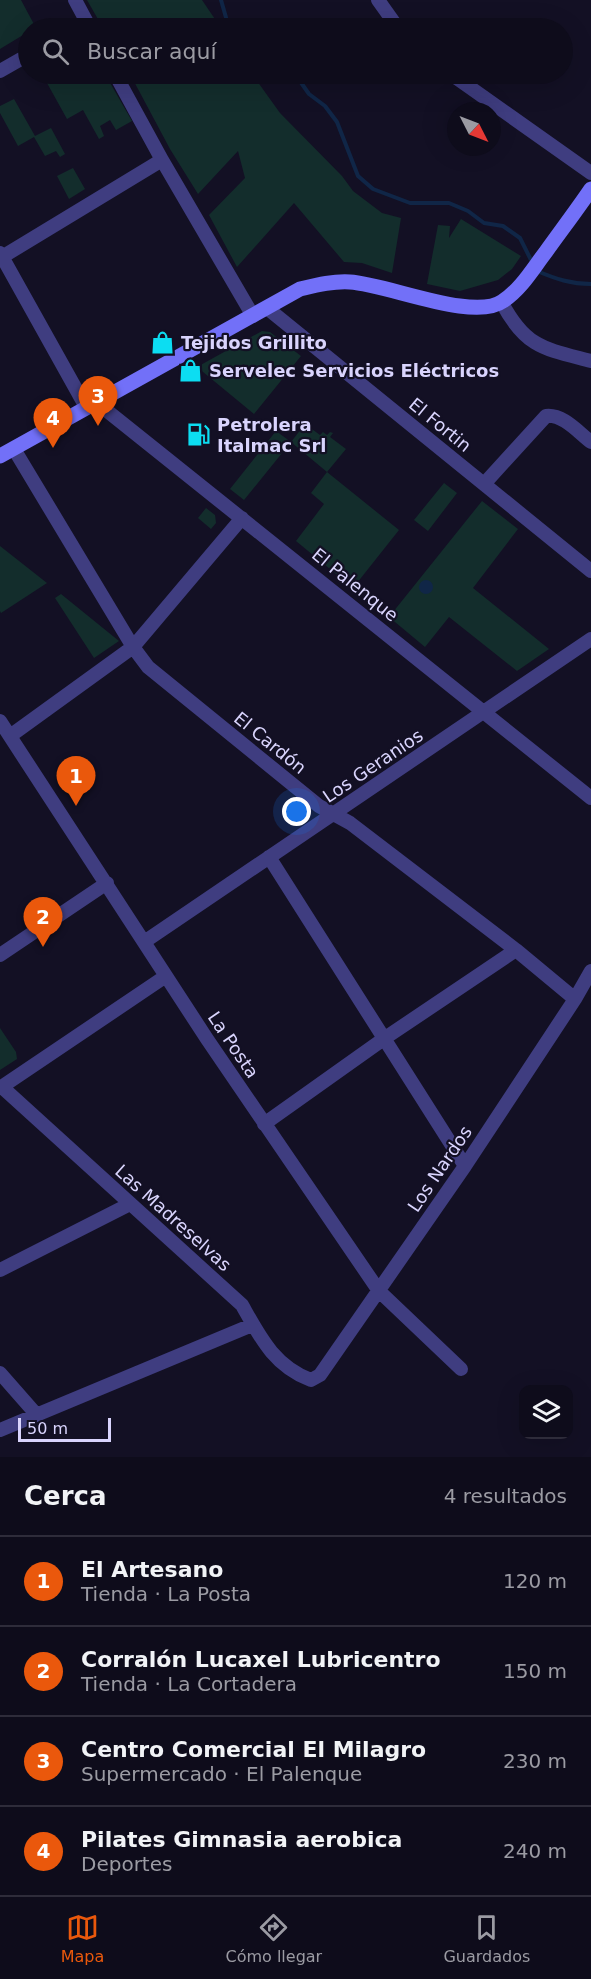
<!DOCTYPE html>
<html lang="es">
<head>
<meta charset="utf-8">
<style>
  :root { --surface:#0e0c1b; --page:#1c1a28; --text:#f1f3f6; --muted:#9b9ba3; --line:#2e2c3a; --accent:#ea580c }
  body { margin:0; font-family:"DejaVu Sans",sans-serif; background:var(--page); color:var(--text) }
  .controls { position:absolute; right:18px; bottom:18px; display:grid; overflow:hidden; border-radius:12px; box-shadow:0 6px 24px #0002 }
  .controls button { width:54px; height:54px; display:grid; place-items:center; padding:0; border:0; border-bottom:2px solid var(--line); background:var(--surface); color:var(--text); font:30px sans-serif }
  .compass { position:absolute; left:447px; top:102px; width:54px; height:54px; border-radius:50%; background:var(--surface); box-shadow:0 6px 24px #0002; rotate:132deg }
  .scale { position:absolute; left:18px; bottom:15px; width:93px; box-sizing:border-box; padding-left:6px; border:3px solid #d9d4fd; border-top:0; font-size:16px; line-height:21px; white-space:nowrap; color:#d9d4fd; -webkit-text-stroke:4px #131024; paint-order:stroke }
  .you { position:absolute; left:297px; top:812px; width:21px; height:21px; margin:-15px; border:4px solid #fff; border-radius:50%; background:#1a73e8; box-shadow:0 0 0 9px #1a73e833 }
  .badge { display:grid; place-items:center; width:39px; height:39px; border-radius:50%; background:var(--accent); color:#fff; font-size:20px; font-weight:700 }
  .pin { position:absolute; translate:-50% -50px; filter:drop-shadow(0 2px 3px #0008) }
  .pin::after { content:''; position:absolute; top:32px; width:21px; height:18px; background:inherit; clip-path:polygon(0 0,100% 0,50% 100%) }
  .list { margin:0; padding:0; list-style:none }
  h2 { display:flex; justify-content:space-between; align-items:center; height:78px; margin:0; padding:0 24px; font-size:26px }
  h2 small { font-size:20px; font-weight:400; color:var(--muted) }
  .list li { display:grid; grid-template-columns:39px 1fr auto; gap:18px; align-items:center; box-sizing:border-box; height:90px; padding:0 24px; border-top:2px solid var(--line) }
  .list b { display:block; font-size:22px; white-space:nowrap }
  .list p { margin:0; font-size:20px; white-space:nowrap; color:var(--muted) }
  .list em { font-size:20px; font-style:normal; color:var(--muted) }
  .icon { flex:none; width:33px; height:33px; fill:none; stroke:currentColor; stroke-width:2; stroke-linecap:round; stroke-linejoin:round }
  .map { position:relative; flex:none; width:591px; height:1457px; overflow:hidden }
  .search { position:absolute; background:var(--surface); box-shadow:0 6px 24px #0002; left:18px; right:18px; top:18px; height:66px; display:flex; align-items:center; gap:15px; box-sizing:border-box; padding:0 21px; border-radius:33px; color:var(--muted); font-size:22px }
  .sheet { height:438px; background:var(--surface) }
  nav { display:flex; justify-content:space-around; align-items:center; box-sizing:border-box; height:84px; border-top:2px solid var(--line); background:var(--surface); font-size:16px; color:var(--muted) }
  nav a { display:grid; justify-items:center; gap:3px }
  nav .on { color:var(--accent) }
  .map>svg:first-child { display:block }
  .green { fill:#132d2c }
  .water { fill:#102647 }
  .lines { fill:none; stroke-linecap:round; stroke-linejoin:round }
  .stream { stroke:#102647; stroke-width:4 }
  .street { stroke:#3f3d80; stroke-width:14 }
  .secondary { stroke:#7270f8; stroke-width:15 }
  .labels { text-anchor:middle; stroke-width:4.5; stroke-linejoin:round; paint-order:stroke }
  .poi-label { font-size:18px; font-weight:bold; fill:#d9d4fd; stroke:#131024; text-anchor:start }
  .street-label { font-size:18px; fill:#d9d4fd; stroke:#131024 }
</style>
</head>
<body>
<div class="map">
<svg width="591" height="1457" viewBox="0 0 591 1457">
  <rect width="100%" height="100%" fill="#131024"/>
  <path class="green" d="M0 0H21L36 28H28V32L0 49Z
    M87 0H202L221 28H103Z
    M42 74H105L132 121 116 130 110 120 100 126 104 136 99 139 83 110 67 119Z
    M130 74H252L280 113 342 176 353 191 382 213 401 218 392 273 362 263 344 262 294 203 237 267 209 215 245 178 238 151 198 194 170 149Z
    M14 99 35 136 51 128 65 154 60 157 56 151 45 156 34 137 18 146 0 113V106Z
    M73 168 85 189 69 199 57 176Z
    M461 219 521 256 512 269 498 280 460 291 427 284 438 225 450 226 449 238Z
    M262 331 270 332 301 356 254 414 197 367Z
    M305 424 320 435 323 432 327 435 330 432 333 433 330 437 346 449 327 472 399 530 353 588 296 541 324 504 311 493 327 472 291 442 244 500 230 489 276 431 291 442Z
    M444 483 457 493 428 531 414 520Z
    M482 501 518 529 473 588 549 649 517 671 449 617 425 647 389 617Z
    M206 508 215 515 216 523 211 529 198 518Z
    M0 546 47 583 1 613 0 611Z
    M61 594 119 641 94 658 55 598Z
    M0 1028 16 1052 17 1059 0 1070Z"/>
  <path class="water" d="M419 587a7 7 0 1 1 14 0a7 7 0 1 1-14 0Z"/>
  <g class="lines">
    <path class="stream" d="M221 0 229 28
      M295 74 309 94 325 106 337 122 358 176 373 189 410 203H449L468 211 484 223 503 226 520 238 532 262
      M537 271C556 279 571 284 591 284"/>
    <path class="street" d="M75 0 90 28
      M378 0 398 28
      M0 71 28 55
      M115 74 162 160 253 316
      M451 74 591 173
      M0 253 86 407
      M2 257 162 160
      M502 303C526 348 545 349 591 361
      M267 308 591 571
      M96 402 591 798
      M14 449 133 647 148 667 319 806 350 823 516 950 575 999
      M484 484 546 416C563 414 578 432 591 442
      M0 721 207 1039 379 1291 461 1369
      M10 736 133 647 242 518
      M269 857 465 1166
      M144 942 591 639
      M0 955 107 883
      M2 1087 242 1305C260 1337 274 1366 311 1380L320 1375 465 1166 575 999 591 971
      M0 1088 166 976
      M264 1124 385 1038 516 950
      M0 1270 130 1204
      M0 1373 36 1414
      M0 1430 252 1325"/>
    <path class="secondary" d="M0 456 300 289C317 285 333 281 350 282 387 284 474 322 503 301 521 289 532 270 545 253 560 232 576 211 591 189"/>
  </g>
  <defs>
    <symbol id="shop-bare" viewBox="-9 -9 18 18"><path d="M-5-2.5h2.3a2.7 3.5 0 0 1 5.4 0H5L5.5 6h-11ZM-1.5-2.5h3a1.5 2.3 0 0 0-3 0Z" fill="#0cddf2" stroke="#131024" stroke-width="2.5" paint-order="stroke"/></symbol>
    <symbol id="fuel-bare" viewBox="-9 -9 18 18"><path d="M-5.5-6h7V0h2V4h1.3V-2.5L3-4.5l.8-.8L6-3V5H2.5V1h-1V6h-7ZM-4.2-4.7v3.2H.2V-4.7Z" fill="#0cddf2" stroke="#131024" stroke-width="2.5" paint-order="stroke"/></symbol>
  </defs>
  <g fill-rule="evenodd">
    <use href="#shop-bare" x="146" y="326" width="33" height="33"/>
    <use href="#shop-bare" x="174" y="354" width="33" height="33"/>
    <use href="#fuel-bare" x="182" y="418" width="33" height="33"/>
  </g>
  <g class="labels">
    <g class="poi-label">
      <text x="181" y="349">Tejidos Grillito</text>
      <text x="209" y="377">Servelec Servicios Eléctricos</text>
      <text x="217" y="431">Petrolera<tspan x="217" dy="21">Italmac Srl</tspan></text>
    </g>
    <g class="street-label">
      <text transform="translate(440 425) rotate(39)" y="6">El Fortin</text>
      <text transform="translate(355 585) rotate(39)" y="6">El Palenque</text>
      <text transform="translate(270 743) rotate(39)" y="6">El Cardón</text>
      <text transform="translate(373 766) rotate(-34)" y="6">Los Geranios</text>
      <text transform="translate(233 1045) rotate(56)" y="6">La Posta</text>
      <text transform="translate(440 1169) rotate(-56)" y="6">Los Nardos</text>
      <text transform="translate(173 1218) rotate(42)" y="6">Las Madreselvas</text>
    </g>
  </g>
</svg>
<div class="controls">
<button><svg class="icon" aria-label="layers" viewBox="0 0 24 24"><path d="M12 4l9 5-9 5-9-5zM3 14l9 5 9-5"/></svg></button>
</div>
<svg class="compass" viewBox="-18 -18 36 36"><path d="M0-13l5 13h-10z" fill="#e53935"/><path d="M0 13l5-13h-10z" fill="#9b9ba3"/></svg>
<div class="scale">50 m</div>
<div class="you"></div>
<div class="pin badge" style="left:76px;top:806px">1</div>
<div class="pin badge" style="left:43px;top:947px">2</div>
<div class="pin badge" style="left:98px;top:426px">3</div>
<div class="pin badge" style="left:53px;top:448px">4</div>
<div class="search"><svg class="icon" aria-label="search" viewBox="0 0 24 24"><circle cx="10" cy="10" r="6"/><path d="M15 15l6 6"/></svg>Buscar aquí</div>
</div>
<section class="sheet">
<h2>Cerca<small>4 resultados</small></h2>
<ul class="list">
<li><span class="badge">1</span><div><b>El Artesano</b><p>Tienda · La Posta</p></div><em>120 m</em></li>
<li><span class="badge">2</span><div><b>Corralón Lucaxel Lubricentro</b><p>Tienda · La Cortadera</p></div><em>150 m</em></li>
<li><span class="badge">3</span><div><b>Centro Comercial El Milagro</b><p>Supermercado · El Palenque</p></div><em>230 m</em></li>
<li><span class="badge">4</span><div><b>Pilates Gimnasia aerobica</b><p>Deportes</p></div><em>240 m</em></li>
</ul>
</section>
<nav>
<a class="on"><svg class="icon" aria-label="map" viewBox="0 0 24 24"><path d="M3 6l6-2 6 2 6-2v14l-6 2-6-2-6 2zM9 4v14M15 6v14"/></svg>Mapa</a>
<a><svg class="icon" aria-label="directions" viewBox="0 0 24 24"><path d="M12 3l9 9-9 9-9-9zM9 14v-3h6M13 9l2 2-2 2"/></svg>Cómo llegar</a>
<a><svg class="icon" aria-label="saved" viewBox="0 0 24 24"><path d="M7 4h10v16l-5-4-5 4z"/></svg>Guardados</a>
</nav>
</body>
</html>
